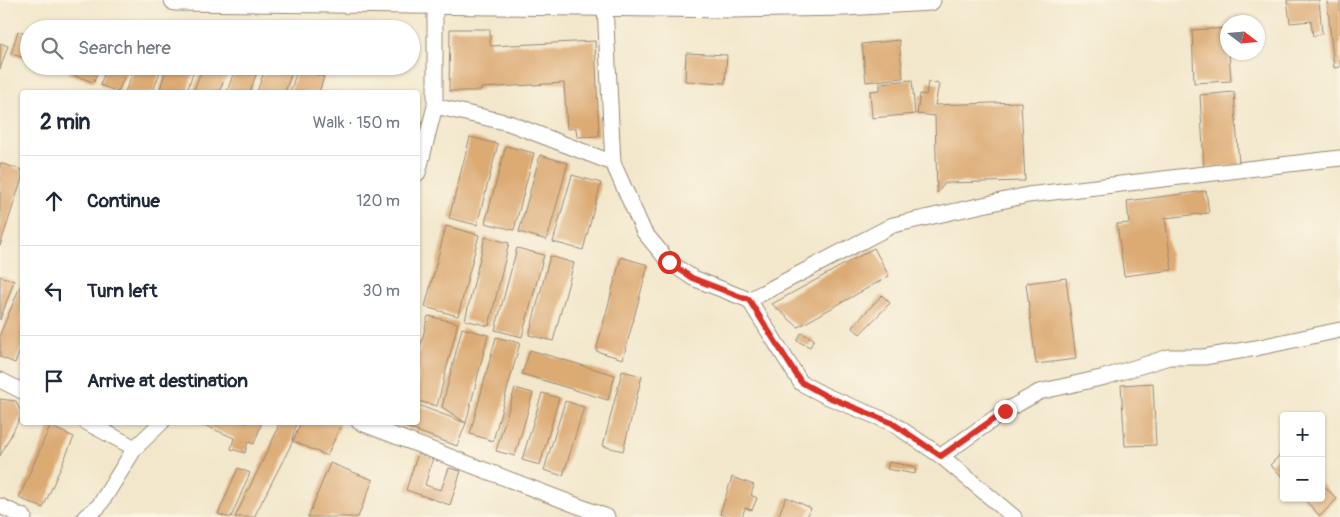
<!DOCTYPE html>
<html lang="en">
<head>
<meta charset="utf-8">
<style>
  :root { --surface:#fff; --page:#f6f6f7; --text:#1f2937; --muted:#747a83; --line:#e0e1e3 }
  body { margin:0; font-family:Pangolin,sans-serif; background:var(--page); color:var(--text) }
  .controls { position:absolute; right:15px; bottom:15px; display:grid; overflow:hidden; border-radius:5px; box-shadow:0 1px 4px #0004 }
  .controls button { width:45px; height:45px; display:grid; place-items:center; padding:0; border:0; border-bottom:1px solid var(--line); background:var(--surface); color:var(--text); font:25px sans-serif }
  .compass { position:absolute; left:1220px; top:15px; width:45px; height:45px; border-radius:50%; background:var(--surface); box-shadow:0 1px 4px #0004; rotate:106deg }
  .stop { position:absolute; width:15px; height:15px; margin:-11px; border:4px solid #d93025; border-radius:50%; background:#fff }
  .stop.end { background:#d93025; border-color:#fff; box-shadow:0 1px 5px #0008 }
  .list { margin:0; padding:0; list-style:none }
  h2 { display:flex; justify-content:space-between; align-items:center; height:65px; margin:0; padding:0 20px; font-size:21px }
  h2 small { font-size:16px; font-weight:400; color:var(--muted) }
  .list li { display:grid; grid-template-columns:32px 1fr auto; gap:15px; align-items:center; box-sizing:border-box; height:90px; padding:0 20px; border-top:1px solid var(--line) }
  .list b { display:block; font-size:19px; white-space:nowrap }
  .list em { font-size:16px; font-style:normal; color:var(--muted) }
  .icon { flex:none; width:28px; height:28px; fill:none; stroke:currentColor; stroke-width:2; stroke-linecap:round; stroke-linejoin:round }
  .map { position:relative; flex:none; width:1340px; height:517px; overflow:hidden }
  .search { position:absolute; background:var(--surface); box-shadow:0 1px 4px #0004; left:20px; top:20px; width:400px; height:55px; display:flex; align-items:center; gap:12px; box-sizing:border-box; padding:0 18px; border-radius:28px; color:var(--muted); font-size:19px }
  .panel { position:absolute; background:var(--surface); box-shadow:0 1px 4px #0004; left:20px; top:90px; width:400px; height:335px; border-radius:5px }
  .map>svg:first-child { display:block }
  .building { fill:#dcaa73 }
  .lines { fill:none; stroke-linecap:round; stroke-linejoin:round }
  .street-casing { stroke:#968874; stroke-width:17 }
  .secondary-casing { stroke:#968874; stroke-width:23 }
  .street { stroke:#fff; stroke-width:15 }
  .secondary { stroke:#fff; stroke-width:21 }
  .route { stroke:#d93025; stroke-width:6 }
</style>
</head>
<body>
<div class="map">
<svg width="1340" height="517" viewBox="0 0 1340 517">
  <rect width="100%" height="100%" fill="#fcf5e5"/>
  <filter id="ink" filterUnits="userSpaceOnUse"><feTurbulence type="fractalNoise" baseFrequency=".02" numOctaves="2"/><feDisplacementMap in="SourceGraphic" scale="10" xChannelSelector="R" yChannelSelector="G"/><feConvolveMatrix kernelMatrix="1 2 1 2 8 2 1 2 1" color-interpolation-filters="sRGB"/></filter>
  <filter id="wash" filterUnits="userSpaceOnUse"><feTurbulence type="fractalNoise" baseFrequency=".0096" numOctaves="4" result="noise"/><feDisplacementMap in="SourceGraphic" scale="20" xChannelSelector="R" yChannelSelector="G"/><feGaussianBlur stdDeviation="1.12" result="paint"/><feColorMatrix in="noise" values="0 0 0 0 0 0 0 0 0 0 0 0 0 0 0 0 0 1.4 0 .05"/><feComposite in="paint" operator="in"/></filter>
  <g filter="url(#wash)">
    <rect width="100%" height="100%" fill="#f2e7cb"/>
    <g id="blocks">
      <path class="building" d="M1287 0H1319L1322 33 1313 37 1311 21 1290 23Z
        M1327 0H1340V67L1334 68Z
        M1228 28V52H1229L1231 81 1194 83 1192 30Z
        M450 29H490V43L491 46 595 41 599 136 577 137 576 128 567 129 564 83 481 88V91H449Z
        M18 31 29 34V59L11 54Z
        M899 40 903 78 866 82 862 44Z
        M0 43 8 46 0 69Z
        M686 53 727 55 725 83 685 81Z
        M72 66H99L94 82 69 74Z
        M107 66H129L118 92 100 85Z
        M135 66H162L153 92H125Z
        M167 66H195L187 92H159Z
        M203 66H230L219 92H193Z
        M236 66H259L250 92H227Z
        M266 66H294L285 92H257Z
        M298 68 324 77 319 92H290Z
        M912 80 915 114 872 118 870 91 880 90V83Z
        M928 82 939 84 935 105 1021 102 1025 181 945 183 937 193 935 116 917 114 920 94 926 95Z
        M1234 92 1239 165 1204 168 1200 95Z
        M470 137 498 144 477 225 449 218Z
        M506 146 534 153 514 230 485 223Z
        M540 155 568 163 547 240 519 232Z
        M0 163 22 170V178L0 246Z
        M572 175 601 183 583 250 553 242Z
        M1206 191 1209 213 1165 218 1172 270 1124 276 1117 224 1129 223 1127 201Z
        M446 226 479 235 458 316 425 307Z
        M485 237 509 243 489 326 465 320Z
        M517 248 544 255 522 337 495 330Z
        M874 248 889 276 798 327 772 304Z
        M550 256 574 263 553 341 529 335Z
        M621 257 648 265 623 359 596 351Z
        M0 276 14 281 0 320Z
        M1066 278 1076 359 1036 364 1026 283Z
        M22 282V346L15 363 0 357V334Z
        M882 295 890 303 860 334 852 327Z
        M428 316 458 323 437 406 418 401V356Z
        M462 328 488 335 466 423 442 407Z
        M801 333 814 339 810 347 797 341Z
        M496 337 520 343 493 441 470 434Z
        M530 350 615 375 608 400 522 374Z
        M622 371 642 376 623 451 603 446Z
        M1153 383 1156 445 1125 446 1121 385Z
        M515 388 533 393 515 456 496 451Z
        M542 393 559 398 540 465 522 460Z
        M0 399 16 401 22 414 0 456Z
        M565 401 584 407 563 476 544 470Z
        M418 405 466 423 457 446 395 423 418 422Z
        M197 422H262L254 444 248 442 245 453 231 449 234 438Z
        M279 422H297L292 438 293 441 301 422H335L341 425 327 456 293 441 254 517H235L276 433Z
        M50 426 74 437 43 508 19 498Z
        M1284 451V478L1270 465Z
        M418 453 433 458 425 485 441 490 449 468 461 471 450 505 406 490Z
        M889 462 916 467 915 474 887 469Z
        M330 463 373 480 358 517H308Z
        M238 468 250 473 231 517H226L218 514Z
        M732 477 754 485 751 495 757 498 752 510 745 508 742 517H729L720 514Z
        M1321 483 1337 499 1320 516 1303 498H1321Z
        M786 497 811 508 807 517H778Z"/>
    </g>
  </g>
  <g filter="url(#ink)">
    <use href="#blocks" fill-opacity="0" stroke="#968874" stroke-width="1"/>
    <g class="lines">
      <defs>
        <path id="street" d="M605 6 613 163 644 232 669 262 693 278 749 300 801 383 826 396 892 423 941 456 1014 517
          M435 106 509 123 613 163
          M418 173 435 106V4
          M749 300 893 225 1028 195 1340 158
          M0 380 22 391
          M86 422 135 448
          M359 422 607 517
          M941 456 1005 411 1039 392 1105 377 1169 357H1204L1256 348 1340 330
          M0 506 24 517
          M85 517 99 506 135 448 162 422"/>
        <path id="secondary" d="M175 0 734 7 845 5 930 0"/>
      </defs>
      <use href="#street" class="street-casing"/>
      <use href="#secondary" class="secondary-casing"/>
      <use href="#street" class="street"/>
      <use href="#secondary" class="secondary"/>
    </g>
  </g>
  <g class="lines" filter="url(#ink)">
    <path class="route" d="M669 262 692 278 749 300 801 382 826 396 892 423 941 456 1005 411"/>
  </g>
</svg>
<div class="controls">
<button>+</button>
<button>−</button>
</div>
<svg class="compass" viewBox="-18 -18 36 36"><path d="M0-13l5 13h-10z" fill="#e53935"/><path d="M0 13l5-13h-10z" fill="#747a83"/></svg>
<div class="stop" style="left:669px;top:262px"></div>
<div class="stop end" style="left:1005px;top:411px"></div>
<div class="search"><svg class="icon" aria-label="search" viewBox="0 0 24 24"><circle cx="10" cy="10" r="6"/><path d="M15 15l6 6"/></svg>Search here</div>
<section class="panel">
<h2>2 min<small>Walk · 150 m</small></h2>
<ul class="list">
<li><svg class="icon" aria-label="ahead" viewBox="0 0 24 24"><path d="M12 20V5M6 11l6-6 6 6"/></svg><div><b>Continue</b></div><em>120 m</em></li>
<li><svg class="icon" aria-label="left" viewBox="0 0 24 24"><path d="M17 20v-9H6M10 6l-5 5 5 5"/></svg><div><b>Turn left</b></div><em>30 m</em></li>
<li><svg class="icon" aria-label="arrive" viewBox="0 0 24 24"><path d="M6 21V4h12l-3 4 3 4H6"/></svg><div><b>Arrive at destination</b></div></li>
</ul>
</section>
</div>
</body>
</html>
